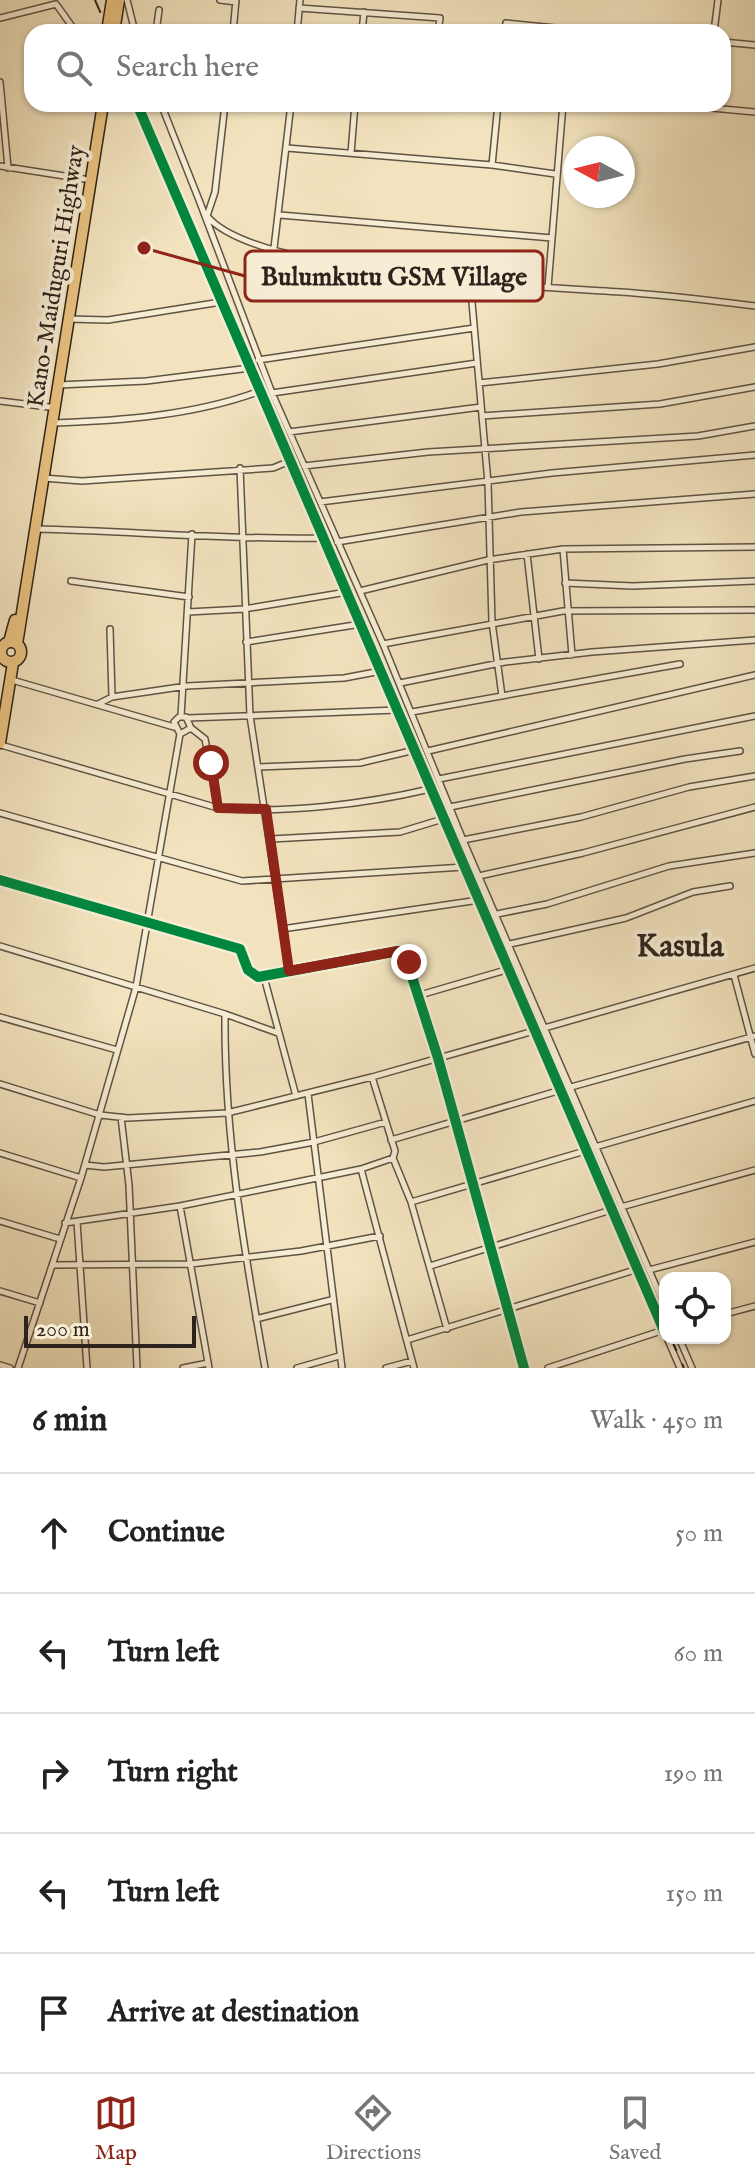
<!DOCTYPE html>
<html lang="en">
<head>
<meta charset="utf-8">
<style>
  :root { --surface:#fff; --page:#f2f2f2; --text:#222; --muted:#767676; --line:#e0e0e0; --accent:#8f2418 }
  body { margin:0; font-family:"IM FELL English",serif; background:var(--page); color:var(--text) }
  .controls { position:absolute; right:24px; bottom:24px; display:grid; overflow:hidden; border-radius:16px; box-shadow:0 2px 6px #0004 }
  .controls button { width:72px; height:72px; display:grid; place-items:center; padding:0; border:0; border-bottom:2px solid var(--line); background:var(--surface); color:var(--text); font:40px sans-serif }
  .compass { position:absolute; left:563px; top:136px; width:72px; height:72px; border-radius:50%; background:var(--surface); box-shadow:0 2px 6px #0004; rotate:277deg }
  .scale { position:absolute; left:24px; bottom:20px; width:172px; box-sizing:border-box; padding-left:8px; border:4px solid #2e231c; border-top:0; font-size:22px; line-height:28px; white-space:nowrap; color:#2e231c; -webkit-text-stroke:6px #f7edd5; paint-order:stroke }
  .stop { position:absolute; width:24px; height:24px; margin:-18px; border:6px solid #8f2418; border-radius:50%; background:#fff }
  .stop.end { background:#8f2418; border-color:#fff; box-shadow:0 2px 8px #0008 }
  .list { margin:0; padding:0; list-style:none }
  h2 { display:flex; justify-content:space-between; align-items:center; height:104px; margin:0; padding:0 32px; font-size:34px }
  h2 small { font-size:26px; font-weight:400; color:var(--muted) }
  .list li { display:grid; grid-template-columns:52px 1fr auto; gap:24px; align-items:center; box-sizing:border-box; height:120px; padding:0 32px; border-top:2px solid var(--line) }
  .list b { display:block; font-size:30px; white-space:nowrap }
  .list em { font-size:26px; font-style:normal; color:var(--muted) }
  .icon { flex:none; width:44px; height:44px; fill:none; stroke:currentColor; stroke-width:2; stroke-linecap:round; stroke-linejoin:round }
  .map { position:relative; flex:none; width:755px; height:1368px; overflow:hidden }
  .search { position:absolute; background:var(--surface); box-shadow:0 2px 6px #0004; left:24px; right:24px; top:24px; height:88px; display:flex; align-items:center; gap:20px; box-sizing:border-box; padding:0 28px; border-radius:24px; color:var(--muted); font-size:30px }
  .sheet { height:704px; background:var(--surface) }
  nav { display:flex; justify-content:space-around; align-items:center; box-sizing:border-box; height:112px; border-top:2px solid var(--line); background:var(--surface); font-size:22px; color:var(--muted) }
  nav a { display:grid; justify-items:center; gap:4px }
  nav .on { color:var(--accent) }
  .map>svg:first-child { display:block }
  .lines { fill:none; stroke-linecap:round; stroke-linejoin:round }
  .street-casing { stroke:#5f5344; stroke-width:8 }
  .secondary-casing { stroke:#2e231c; stroke-width:10 }
  .highway-casing { stroke:#2e231c; stroke-width:13 }
  .street { stroke:#f7edd5; stroke-width:5 }
  .secondary { stroke:#f7edd5; stroke-width:7 }
  .highway { stroke:#e9c27f; stroke-width:10 }
  .rail { stroke:#2e231c; stroke-width:2; stroke-dasharray:14 14; stroke-linecap:butt }
  .cycleway-casing { stroke:#f7edd5; stroke-width:15 }
  .cycleway { stroke:#00873e; stroke-width:10 }
  .route { stroke:#8f2418; stroke-width:10 }
  .labels { text-anchor:middle; stroke-width:8; stroke-linejoin:round; paint-order:stroke }
  .street-label { font-size:24px; fill:#2e231c; stroke:#f7edd5 }
  .district-label { font-size:32px; font-weight:bold; fill:#2e231c; stroke:#f7edd5 }
  .leader { fill:none; stroke:#8f2418; stroke-width:3 }
  .callout-dot { fill:#8f2418; stroke:#f7edd5; stroke-width:3 }
  .callout { fill:#f7edd5; stroke:#8f2418; stroke-width:3 }
  .callout-label { font-size:26px; text-anchor:middle; font-weight:bold; fill:#2e231c }
</style>
</head>
<body>
<div class="map">
<svg width="755" height="1368" viewBox="0 0 755 1368">
  <rect width="100%" height="100%" fill="#f2e3be"/>
  <filter id="stains"><feTurbulence type="fractalNoise" baseFrequency=".0025" numOctaves="4"/><feColorMatrix values="0 0 0 0 .2 0 0 0 0 .09 0 0 0 0 .02 0 0 0 .5 -.17"/></filter>
  <radialGradient id="worn" r=".72"><stop offset=".6" stop-color="#630" stop-opacity="0"/><stop offset="1" stop-color="#630" stop-opacity=".3"/></radialGradient>
  <g class="lines">
    <defs>
      <path id="street" d="M127 0 135 32
        M220 0 236 2
        M299 8 440 18 438 32
        M0 18 56 4 76 32
        M156 32 159 10
        M233 32 236 0
        M297 32 300 0
        M362 32 364 12
        M505 32 506 23 595 32
        M714 32 718 0
        M723 42 755 45
        M0 82 8 168
        M137 104 665 1333
        M161 104 199 200
        M668 104 755 112
        M287 148 492 165 555 174
        M351 153 355 104
        M492 165 498 104
        M0 166 84 179
        M199 200 272 393 383 644 463 840 665 1307
        M280 215 552 238
        M207 216C256 276 550 287 634 293 674 296 715 301 755 306
        M207 216 215 192 225 104
        M274 248 291 104
        M470 280 488 483 492 622 502 696
        M548 287 563 104
        M68 319 108 320 221 302
        M258 360 474 328
        M479 383 658 364 755 347
        M58 385 146 381 250 368
        M272 393 477 363
        M0 401 49 407
        M482 416 660 404 755 387
        M52 423C120 421 196 415 260 391
        M289 432 481 407
        M304 466 428 452 698 436 755 426
        M240 468 250 716 289 971
        M43 478 82 481 273 468 290 461
        M320 502 552 473 755 455
        M35 529C131 531 226 540 322 538
        M337 542 521 512 755 494
        M563 549 572 655
        M527 554 539 659
        M71 581 189 597
        M565 583 633 586 755 581
        M360 591 488 560 563 549 755 547
        M188 612 244 609 347 592
        M110 629 112 697
        M246 642 361 624
        M383 644 563 611 755 610
        M12 680 174 727
        M400 683 505 662 592 652 755 640
        M98 704 112 697 187 686 344 678 381 671
        M412 712 680 664
        M181 716 192 534
        M188 718 397 710
        M191 728 180 734 174 722 179 717H186L191 728 205 739 218 808
        M1 745 218 808C284 814 366 804 430 789
        M428 751 755 675
        M258 767 360 763 415 750
        M439 779 755 716
        M450 807 685 759 740 751
        M0 813 242 881 464 867
        M271 839 400 832 443 819
        M463 840 581 817 689 787 755 776
        M479 876 583 853 755 807
        M0 880 240 949 248 970 258 977 398 951 405 955 438 1058 524 1368
        M497 914 547 904 669 866 755 853
        M282 929 479 900
        M510 944 626 918 693 892 730 886
        M0 946 225 1014 278 1033
        M734 975 755 1054
        M264 977 296 1096
        M420 995 509 969
        M225 1014C224 1135 244 1249 265 1368
        M0 1017 117 1050
        M372 1077 395 1151 393 1158 411 1202 447 1329
        M0 1084 100 1115 128 1118 227 1113 372 1077 755 968
        M571 1087 755 1036
        M308 1094 342 1368
        M121 1117 129 1185 137 1368
        M391 1140 561 1090
        M595 1147 755 1101
        M0 1153 81 1178
        M85 1165 104 1167 260 1152 314 1142 386 1122
        M361 1169 414 1368
        M411 1202 585 1151
        M180 1206 209 1368
        M621 1207 755 1170
        M0 1221 60 1239
        M77 1222 87 1368
        M65 1223 180 1206 361 1169 393 1158
        M53 1265 191 1264 301 1251 380 1236
        M430 1266 611 1210
        M649 1270 755 1242
        M0 1291 40 1303
        M725 1314 755 1306
        M256 1319 331 1300
        M667 1338 680 1368
        M679 1338 692 1368
        M407 1340 638 1269
        M0 1365 10 1368
        M18 1368 81 1178 136 987 180 734
        M183 1368 208 1363
        M297 1368 339 1356
        M386 1368 412 1361
        M548 1368 664 1330"/>
      <path id="secondary" d="M0 647 2 648
        M0 655H1"/>
      <path id="highway" d="M107 32 112 0
        M114 32 119 0
        M1 652a10 10 0 1 1 20 0a10 10 0 1 1-20 0Z
        M9 642 15 620
        M17 644 103 104
        M0 743 13 663"/>
    </defs>
    <use href="#street" class="street-casing"/>
    <use href="#secondary" class="secondary-casing"/>
    <use href="#highway" class="highway-casing"/>
    <use href="#street" class="street"/>
    <use href="#secondary" class="secondary"/>
    <use href="#highway" class="highway"/>
    <path class="rail" d="M95 0 109 32
      M138 104 665 1325
      M671 1338 684 1368"/>
    <defs>
      <path id="cycleway" d="M137 104 665 1333
        M0 880 240 949 248 970 258 977 398 951 405 955 438 1058 524 1368"/>
    </defs>
    <use href="#cycleway" class="cycleway-casing"/>
    <use href="#cycleway" class="cycleway"/>
  </g>
  <g class="lines">
    <path class="route" d="M211 763 218 808 266 809 289 971 398 951 409 962"/>
  </g>
  <g class="labels">
    <g class="street-label">
      <text transform="translate(55 276) rotate(-81)" y="8">Kano-Maiduguri Highway</text>
    </g>
    <g class="district-label">
      <text x="680" y="956">Kasula</text>
    </g>
  </g>
  <path class="leader" d="M144 248L245 276"/>
  <circle class="callout-dot" cx="144" cy="248" r="8"/>
  <rect class="callout" x="245" y="251" width="298" height="50" rx="8"/>
  <g class="callout-label">
    <text x="394" y="285">Bulumkutu GSM Village</text>
  </g>
  <rect width="100%" height="100%" filter="url(#stains)"/>
  <rect width="100%" height="100%" fill="url(#worn)"/>
</svg>
<div class="controls">
<button><svg class="icon" aria-label="locate" viewBox="0 0 24 24"><circle cx="12" cy="12" r="6"/><path d="M12 2v4M12 18v4M2 12h4M18 12h4"/></svg></button>
</div>
<svg class="compass" viewBox="-18 -18 36 36"><path d="M0-13l5 13h-10z" fill="#e53935"/><path d="M0 13l5-13h-10z" fill="#767676"/></svg>
<div class="scale">200 m</div>
<div class="stop" style="left:211px;top:763px"></div>
<div class="stop end" style="left:409px;top:962px"></div>
<div class="search"><svg class="icon" aria-label="search" viewBox="0 0 24 24"><circle cx="10" cy="10" r="6"/><path d="M15 15l6 6"/></svg>Search here</div>
</div>
<section class="sheet">
<h2>6 min<small>Walk · 450 m</small></h2>
<ul class="list">
<li><svg class="icon" aria-label="ahead" viewBox="0 0 24 24"><path d="M12 20V5M6 11l6-6 6 6"/></svg><div><b>Continue</b></div><em>50 m</em></li>
<li><svg class="icon" aria-label="left" viewBox="0 0 24 24"><path d="M17 20v-9H6M10 6l-5 5 5 5"/></svg><div><b>Turn left</b></div><em>60 m</em></li>
<li><svg class="icon" aria-label="right" viewBox="0 0 24 24"><path d="M7 20v-9h11M14 6l5 5-5 5"/></svg><div><b>Turn right</b></div><em>190 m</em></li>
<li><svg class="icon" aria-label="left" viewBox="0 0 24 24"><path d="M17 20v-9H6M10 6l-5 5 5 5"/></svg><div><b>Turn left</b></div><em>150 m</em></li>
<li><svg class="icon" aria-label="arrive" viewBox="0 0 24 24"><path d="M6 21V4h12l-3 4 3 4H6"/></svg><div><b>Arrive at destination</b></div></li>
</ul>
</section>
<nav>
<a class="on"><svg class="icon" aria-label="map" viewBox="0 0 24 24"><path d="M3 6l6-2 6 2 6-2v14l-6 2-6-2-6 2zM9 4v14M15 6v14"/></svg>Map</a>
<a><svg class="icon" aria-label="directions" viewBox="0 0 24 24"><path d="M12 3l9 9-9 9-9-9zM9 14v-3h6M13 9l2 2-2 2"/></svg>Directions</a>
<a><svg class="icon" aria-label="saved" viewBox="0 0 24 24"><path d="M7 4h10v16l-5-4-5 4z"/></svg>Saved</a>
</nav>
</body>
</html>
